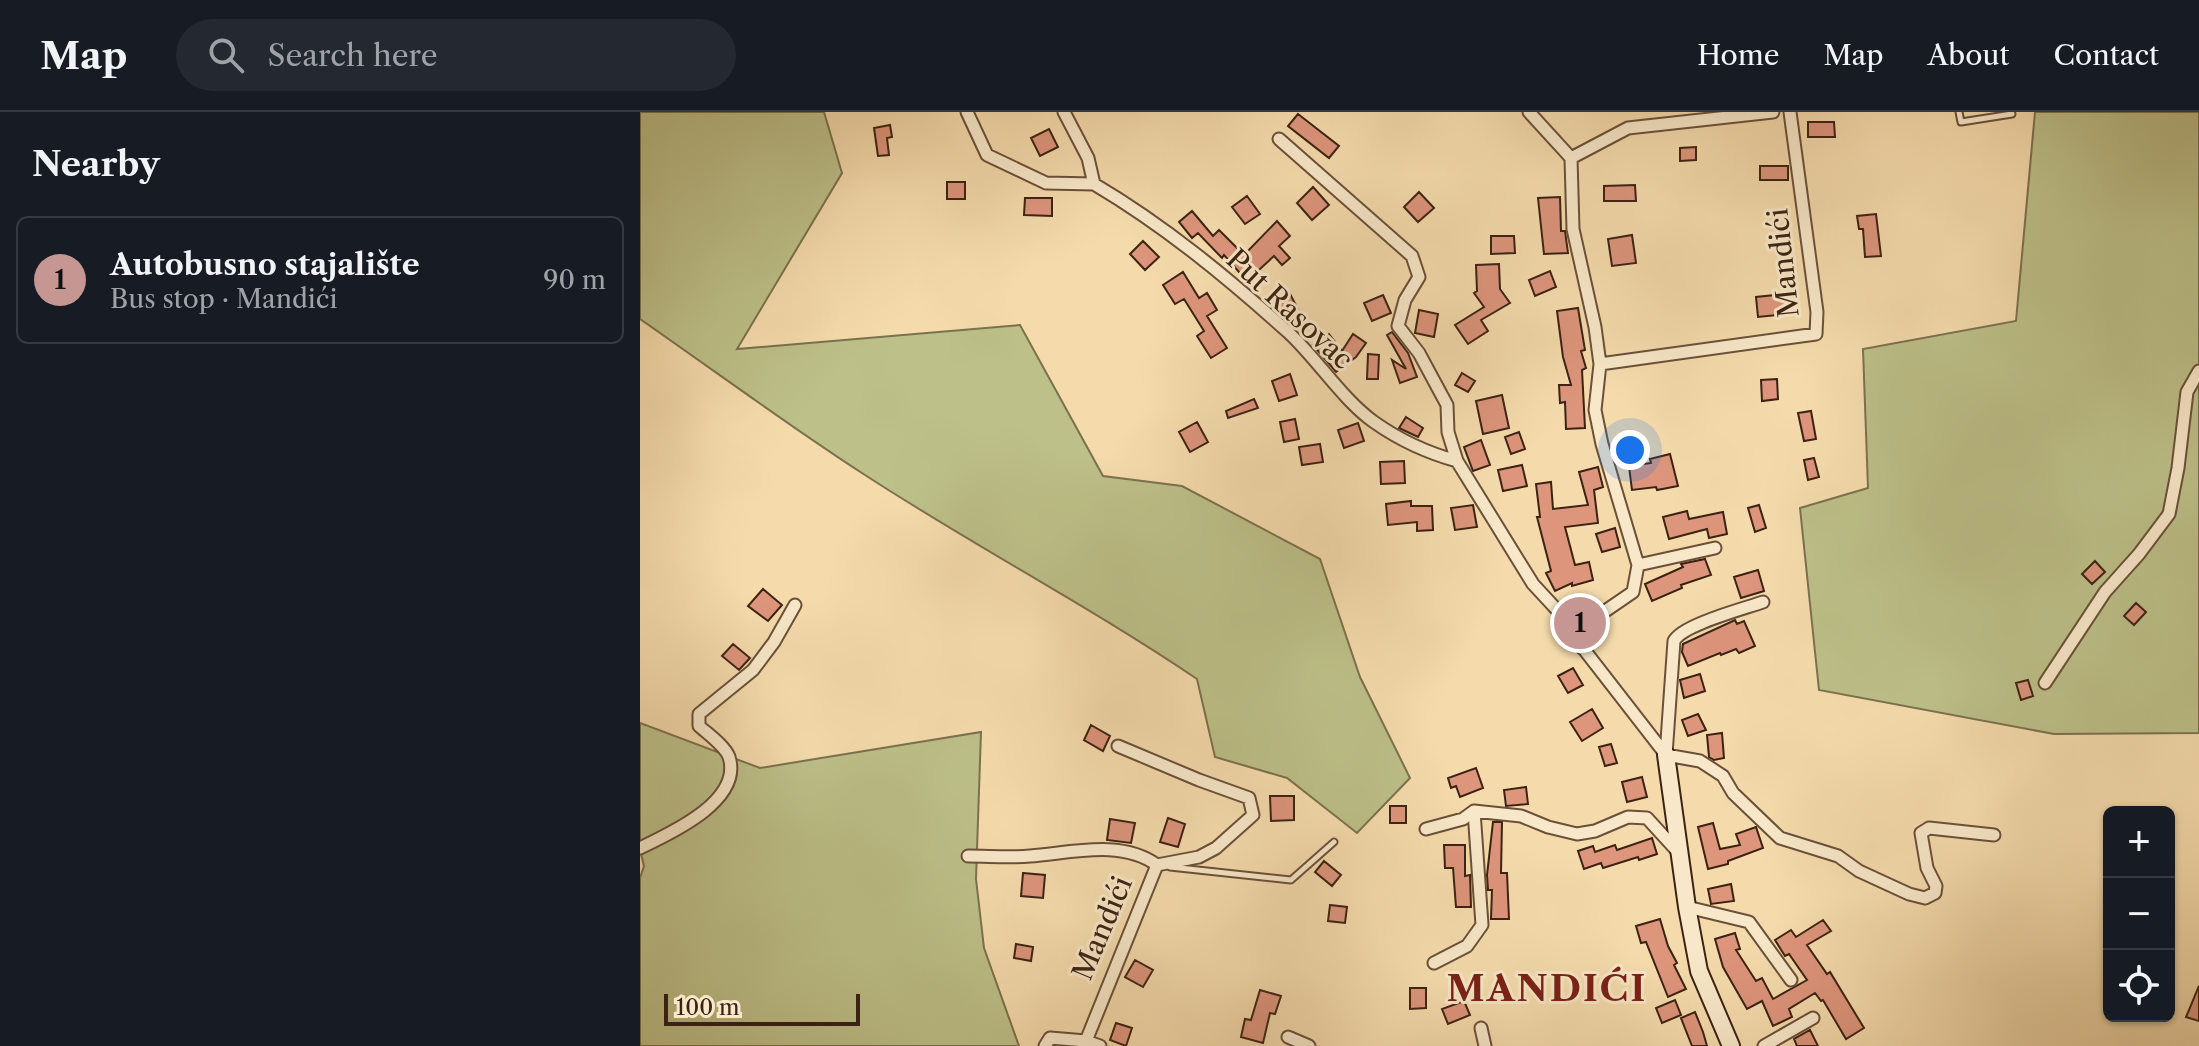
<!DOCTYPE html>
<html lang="en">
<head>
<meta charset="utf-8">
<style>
  :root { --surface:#171b24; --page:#242831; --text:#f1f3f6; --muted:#9ea1a6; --line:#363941; --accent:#c59692 }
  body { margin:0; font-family:"Libre Caslon Text",serif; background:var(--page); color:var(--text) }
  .controls { position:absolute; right:24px; bottom:24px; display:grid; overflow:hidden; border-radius:12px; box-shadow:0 2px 6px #0004 }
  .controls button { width:72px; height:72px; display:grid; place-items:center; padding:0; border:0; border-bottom:2px solid var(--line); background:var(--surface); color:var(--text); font:40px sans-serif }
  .scale { position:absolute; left:24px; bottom:20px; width:196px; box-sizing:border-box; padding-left:8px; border:4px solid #3c2213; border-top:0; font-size:22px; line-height:28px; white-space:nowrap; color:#3c2213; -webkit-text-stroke:6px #f8e8c9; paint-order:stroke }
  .you { position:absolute; left:990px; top:338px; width:28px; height:28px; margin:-20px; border:6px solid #fff; border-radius:50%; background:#1a73e8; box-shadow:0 0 0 12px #1a73e833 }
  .badge { display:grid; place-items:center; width:52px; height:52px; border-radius:50%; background:var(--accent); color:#111; font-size:26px; font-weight:700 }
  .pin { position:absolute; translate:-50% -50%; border:4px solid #fff; box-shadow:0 2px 8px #0006 }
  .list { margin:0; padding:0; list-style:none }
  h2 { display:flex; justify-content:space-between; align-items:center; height:104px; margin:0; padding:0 32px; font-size:34px }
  h2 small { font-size:26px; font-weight:400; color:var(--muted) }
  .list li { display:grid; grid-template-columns:52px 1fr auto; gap:24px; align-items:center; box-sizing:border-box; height:128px; margin:0 16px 16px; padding:0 16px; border:2px solid var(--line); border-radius:12px }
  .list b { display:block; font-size:30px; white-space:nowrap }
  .list p { margin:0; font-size:26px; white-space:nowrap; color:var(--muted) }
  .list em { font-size:26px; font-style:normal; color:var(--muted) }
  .icon { flex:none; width:44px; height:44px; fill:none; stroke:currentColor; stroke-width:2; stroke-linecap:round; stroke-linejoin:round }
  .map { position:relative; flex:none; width:1559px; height:934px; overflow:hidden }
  header { display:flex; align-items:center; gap:48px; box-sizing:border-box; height:112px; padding:0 40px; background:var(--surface); border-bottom:2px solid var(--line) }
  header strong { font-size:38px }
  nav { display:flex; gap:44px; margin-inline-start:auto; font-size:28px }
  .search { width:560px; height:72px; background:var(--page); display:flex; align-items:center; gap:20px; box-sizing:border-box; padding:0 28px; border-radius:44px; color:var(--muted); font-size:30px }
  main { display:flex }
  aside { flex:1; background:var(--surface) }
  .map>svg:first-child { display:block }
  .green { fill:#bdc089; stroke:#7c714e; stroke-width:2 }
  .building { fill:#dd957c; stroke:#3c2213; stroke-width:2 }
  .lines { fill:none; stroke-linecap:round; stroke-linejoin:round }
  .lane-casing { stroke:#6a5039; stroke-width:9 }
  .street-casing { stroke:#6a5039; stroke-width:15 }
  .secondary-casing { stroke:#3c2213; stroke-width:20 }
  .lane { stroke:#f8e8c9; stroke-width:5 }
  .street { stroke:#f8e8c9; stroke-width:11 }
  .secondary { stroke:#f8e8c9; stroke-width:16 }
  .labels { text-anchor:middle; stroke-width:6; stroke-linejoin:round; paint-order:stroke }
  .street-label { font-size:28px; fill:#3c2213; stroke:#f8e8c9 }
  .district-label { font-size:36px; font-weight:bold; letter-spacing:2px; fill:#7a1f14; stroke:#f8e8c9 }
</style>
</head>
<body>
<header>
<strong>Map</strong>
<div class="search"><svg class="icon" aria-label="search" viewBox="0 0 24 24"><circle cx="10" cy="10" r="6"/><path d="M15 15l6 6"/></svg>Search here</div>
<nav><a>Home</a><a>Map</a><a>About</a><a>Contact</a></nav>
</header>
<main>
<aside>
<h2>Nearby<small></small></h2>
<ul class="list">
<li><span class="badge">1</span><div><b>Autobusno stajalište</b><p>Bus stop · Mandići</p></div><em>90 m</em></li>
</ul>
</aside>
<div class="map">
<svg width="1559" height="934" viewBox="0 0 1559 934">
  <rect width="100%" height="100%" fill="#f5dbac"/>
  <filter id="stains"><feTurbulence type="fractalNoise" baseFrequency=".0025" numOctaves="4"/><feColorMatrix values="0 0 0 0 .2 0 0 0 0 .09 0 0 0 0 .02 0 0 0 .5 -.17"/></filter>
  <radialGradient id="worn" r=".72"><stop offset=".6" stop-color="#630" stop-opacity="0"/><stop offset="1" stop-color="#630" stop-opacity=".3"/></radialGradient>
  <path class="green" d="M0 0H184L202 61 97 237 380 213 463 364 542 374 680 447 720 565 770 666 717 721 647 666 575 645 557 567C449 494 334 434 225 363 149 314 75 259 0 207Z
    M1395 0H1559V621L1414 622 1179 578 1160 396 1228 376 1223 237 1376 209Z
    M0 611 120 656 341 620 336 767 344 836 379 934H0V766L4 754 0 738Z"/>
  <path class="building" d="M658 2 699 34 689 46 648 14Z
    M1168 10H1194L1195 25H1168Z
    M250 13 252 25 247 26 249 43 238 44 234 16Z
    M409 17 418 35 400 44 391 26Z
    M1056 35V48L1040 49V36Z
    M1120 54H1148V68H1120Z
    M307 70H325V87H307Z
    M995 73 996 89H964V74Z
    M673 75 689 93 672 108 657 91Z
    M779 80 794 96 778 110 764 95Z
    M607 84 620 102 605 112 592 95Z
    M920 85 921 119H925L928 141 904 142 898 86Z
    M385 86H412V104L384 103Z
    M552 99 573 124 579 118 604 143 637 109 650 124 639 134 650 146 642 153 634 144 607 169 584 143 582 146 558 121 552 126 539 110Z
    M1236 102 1241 144 1225 145 1223 117H1219L1217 104Z
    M992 123 996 151 972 154 968 127Z
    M851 124H874L875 141 851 142Z
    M503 129 519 145 505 158 490 142Z
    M859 152 860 177 870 191 841 208 848 219 828 232 815 213 844 195 834 181 837 179 836 153Z
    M910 159 916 175 895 184 889 168Z
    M543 160 559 186 567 181 577 198 567 204 587 236 571 246 557 224 564 219 544 187 535 192 523 173Z
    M650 182 658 197 644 204 636 190Z
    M1146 182 1148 202 1118 205 1116 185Z
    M743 183 751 201 732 209 724 191Z
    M938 196 945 238 941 239 946 256 942 258 945 316 926 317 925 290 920 291 919 273H931L923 245 917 199Z
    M779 198 798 202 794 225 775 221Z
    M752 220 768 241 777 265 760 271 752 248 766 257 747 223Z
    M689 222 702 239 713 222 726 231 716 245 696 260 673 233Z
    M728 242 739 243 738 267H727Z
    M822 261 835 269 828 280 815 273Z
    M650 262 657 283 639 289 632 269Z
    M1137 267 1138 287 1122 289 1121 268Z
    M862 283 869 316 843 322 836 289Z
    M614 287 618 296 588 306 586 299Z
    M1171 299 1176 327 1164 329 1158 301Z
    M766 305 783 316 778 325 759 316Z
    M655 307 659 327 644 330 640 310Z
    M557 310 568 330 550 340 539 320Z
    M718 311 724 329 704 336 698 318Z
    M879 320 885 337 871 342 865 325Z
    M841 328 850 353 833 359 824 335Z
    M680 332 683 350 662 353 659 335Z
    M1030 342 1038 374 1017 378 1016 375 992 378 989 354 1011 351 1010 347Z
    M1174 346 1179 365 1168 368 1164 348Z
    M764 349 765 371 741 372 740 350Z
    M882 353 887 374 863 379 858 358Z
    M958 355 963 375 954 378 958 411 925 415 935 453 949 450 953 468 932 474V471L915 479 906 461 911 459 897 405H900L896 372 911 370 913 397 948 393 939 360Z
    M771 389V394H792L793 418 777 419V410L748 413 746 392Z
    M833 393 837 415 815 418 811 396Z
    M1119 393 1126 416 1115 420 1108 396Z
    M1047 399 1049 407 1083 400 1087 422 1069 426 1067 417 1029 427 1023 405Z
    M975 416 980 435 962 440 956 422Z
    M1065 447 1071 463 1041 473 1042 476 1012 489 1005 472 1043 455 1041 452Z
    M1455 449 1465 460 1452 472 1442 462Z
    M1118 458 1124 479 1101 486 1094 465Z
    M123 477 142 493 128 509 108 494Z
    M1496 491 1506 500 1494 513 1484 504Z
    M1095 508 1097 512 1104 509 1115 534 1099 541 1096 537 1081 543 1080 541 1048 554 1042 540 1043 532Z
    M93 532 110 546 99 558 82 544Z
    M933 556 943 573 928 581 918 564Z
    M1060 562 1065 579 1044 586 1040 568Z
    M1388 568 1393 584 1381 588 1376 571Z
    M952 597 963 616 942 629 930 610Z
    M1058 602 1066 618 1048 624 1042 608Z
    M451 613 470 624 463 639 444 628Z
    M1082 621 1084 646 1074 648 1069 645 1067 623Z
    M971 632 977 651 965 654 959 635Z
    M836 656 843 676 820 685 816 674 811 676 808 666Z
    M1002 665 1007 685 987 690 982 670Z
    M886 675 888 692 866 694 864 678Z
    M630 684H654V708L631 709Z
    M750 694H766V711H750Z
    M528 706 545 712 538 735 520 730Z
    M470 707 495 711 491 731 467 728Z
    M853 710H862L861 761H867L869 807H851L852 778H848L847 763Z
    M1073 711 1080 737 1100 733 1096 722 1116 715 1123 736 1088 749V752L1068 757 1058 715Z
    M1012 726 1017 742 999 748 998 745 963 756 961 751 944 757 938 739 953 734 955 740 975 733 977 738Z
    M804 733H825V764L830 763 831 795H816L813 756H805Z
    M684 749 701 763 692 774 675 760Z
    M383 761 405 763 403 786 381 784Z
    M1091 772 1094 789 1071 792 1068 777Z
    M690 793 707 795 705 811 688 809Z
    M1020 807 1028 834 1037 851 1034 853 1046 877 1028 885 1006 830 1001 831 996 814Z
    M1183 808 1191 819 1167 833 1187 862 1190 860 1224 916 1206 927 1183 888 1181 889 1175 881 1149 897 1152 905 1133 914 1122 889 1107 897 1083 855 1075 827 1095 821 1100 837 1096 838 1116 869 1122 866 1133 887 1167 868 1149 842 1145 844 1135 828 1151 818 1156 825Z
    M376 832 393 835 391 849 374 846Z
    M495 848 513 858 503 875 485 865Z
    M1559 874V909L1546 905Z
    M770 876H786V896L770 897Z
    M620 878 641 884 635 902 630 901 623 931 601 925 605 907 611 908Z
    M1035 888 1041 903 1022 911 1016 896Z
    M824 889 830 903 808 912 802 897Z
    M1055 900 1063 920 1067 934H1052L1041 906Z
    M476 911 492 916 486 934 470 928Z
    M1170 918 1178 934H1157L1154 927Z"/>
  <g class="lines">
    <defs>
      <path id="lane" d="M1319 0 1321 10 1372 2
        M530 755 651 768 694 730"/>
      <path id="street" d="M327 0 347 43 406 71 454 72
        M424 0 448 46 454 72C525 114 588 166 649 221 677 247 703 288 734 310 758 327 788 341 817 349L893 472 918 499 932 522 1026 643 1060 649 1083 664 1093 681 1140 726 1198 744 1219 759 1269 782 1285 786 1295 781 1296 774 1287 756 1281 721 1289 716 1354 723
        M889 0 931 46 933 117 955 215 960 252 955 298 962 332 998 453 993 480 955 506 943 537
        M639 27 772 144 779 165 765 188 758 214 779 241 807 293 808 320 817 349
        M931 46 988 16 1133 0
        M960 252 1176 222 1177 200 1150 0
        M998 453 1075 436
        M1405 571 1465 480 1499 442 1529 402 1538 356 1547 280 1559 259
        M478 634 559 668 609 686 613 703 576 736 559 745 517 753
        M1026 643 1034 529C1042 513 1103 497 1123 490
        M786 717 823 707 834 699 881 704 908 715 937 722 955 719 988 705 1007 706 1039 741
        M0 736C31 721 103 689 89 645 85 634 68 622 59 614V602L113 558 134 530 155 493
        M328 744C349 744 370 746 390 744 431 741 481 727 517 753
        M1047 795 1109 810 1151 868
        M794 851 827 834 842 813 834 699
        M841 916 845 934
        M648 925 669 934
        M405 934 410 926 446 929
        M460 934 446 929 517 753
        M1124 934 1173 906"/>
      <path id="secondary" d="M1026 643 1047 795 1059 859 1091 934"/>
    </defs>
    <use href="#lane" class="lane-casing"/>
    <use href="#street" class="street-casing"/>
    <use href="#secondary" class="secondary-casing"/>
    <use href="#lane" class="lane"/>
    <use href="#street" class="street"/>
    <use href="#secondary" class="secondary"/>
  </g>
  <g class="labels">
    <g class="street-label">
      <text transform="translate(1143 151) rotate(-96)" y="10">Mandići</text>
      <text transform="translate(650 197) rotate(43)" y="10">Put Rasovac</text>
      <text transform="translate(462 816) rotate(-67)" y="10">Mandići</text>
    </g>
    <g class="district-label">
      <text x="907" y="889">MANDIĆI</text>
    </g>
  </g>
  <rect width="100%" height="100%" filter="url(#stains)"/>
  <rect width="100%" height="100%" fill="url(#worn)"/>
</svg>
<div class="controls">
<button>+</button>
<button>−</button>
<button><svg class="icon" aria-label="locate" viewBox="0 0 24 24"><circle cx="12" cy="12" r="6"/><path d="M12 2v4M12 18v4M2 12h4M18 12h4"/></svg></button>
</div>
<div class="scale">100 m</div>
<div class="you"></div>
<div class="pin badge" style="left:940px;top:511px">1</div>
</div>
</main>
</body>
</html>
